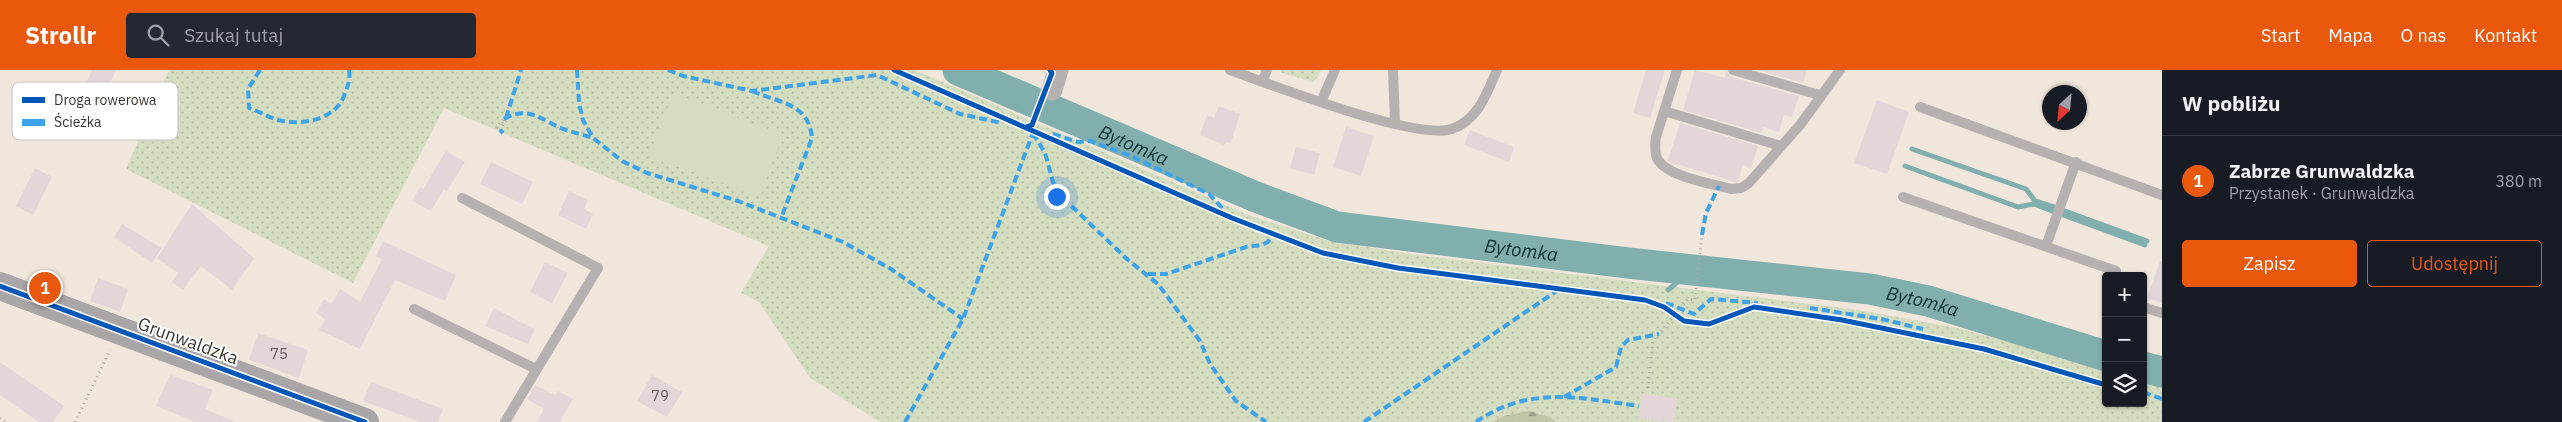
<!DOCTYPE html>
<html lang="pl">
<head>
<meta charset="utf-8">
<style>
  :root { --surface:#171b24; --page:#242831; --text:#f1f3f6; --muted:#9ea1a6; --line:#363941; --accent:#ea580c }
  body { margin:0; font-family:"IBM Plex Sans",sans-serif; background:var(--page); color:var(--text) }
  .controls { position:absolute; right:15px; bottom:15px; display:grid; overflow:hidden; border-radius:5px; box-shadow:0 1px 4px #0004 }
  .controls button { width:45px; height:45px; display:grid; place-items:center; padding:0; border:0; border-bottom:1px solid var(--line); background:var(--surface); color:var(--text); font:25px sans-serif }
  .compass { position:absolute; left:2042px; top:15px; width:45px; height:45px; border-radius:50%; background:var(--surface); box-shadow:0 1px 4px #0004; rotate:206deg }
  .you { position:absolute; left:1056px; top:126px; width:18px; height:18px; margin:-12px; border:4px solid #fff; border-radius:50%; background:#1a73e8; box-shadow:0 0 0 8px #1a73e833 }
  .badge { display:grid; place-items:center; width:32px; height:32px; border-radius:50%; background:var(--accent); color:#fff; font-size:16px; font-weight:700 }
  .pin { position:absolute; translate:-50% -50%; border:2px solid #fff; box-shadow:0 1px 5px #0006 }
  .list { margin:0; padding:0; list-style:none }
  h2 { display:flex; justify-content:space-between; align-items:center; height:65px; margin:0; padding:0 20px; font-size:21px }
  h2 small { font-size:16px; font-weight:400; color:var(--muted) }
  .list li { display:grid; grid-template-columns:32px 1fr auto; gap:15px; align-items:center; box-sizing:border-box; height:90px; padding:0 20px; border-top:1px solid var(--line) }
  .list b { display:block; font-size:19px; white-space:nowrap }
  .list p { margin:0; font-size:16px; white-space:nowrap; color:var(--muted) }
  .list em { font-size:16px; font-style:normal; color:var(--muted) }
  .actions { display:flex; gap:10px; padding:15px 20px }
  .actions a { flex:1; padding:11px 0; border:1px solid var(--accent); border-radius:5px; text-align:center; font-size:18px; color:var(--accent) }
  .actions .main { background:var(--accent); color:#fff }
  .icon { flex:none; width:28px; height:28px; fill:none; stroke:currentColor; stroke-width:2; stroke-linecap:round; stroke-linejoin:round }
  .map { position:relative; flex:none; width:2162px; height:352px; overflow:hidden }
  header { display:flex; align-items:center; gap:30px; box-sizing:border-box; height:70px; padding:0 25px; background:var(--accent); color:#fff }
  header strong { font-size:24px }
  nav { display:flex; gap:28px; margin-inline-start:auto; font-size:18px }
  .search { width:350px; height:45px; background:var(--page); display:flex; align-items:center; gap:12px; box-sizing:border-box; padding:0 18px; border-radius:5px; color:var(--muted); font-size:19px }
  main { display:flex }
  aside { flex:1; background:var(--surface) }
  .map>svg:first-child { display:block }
  .grass { fill:url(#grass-dots) }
  .forest { fill:url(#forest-firs) }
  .park { fill:#d4ddbf }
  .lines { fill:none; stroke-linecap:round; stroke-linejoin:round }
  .stream { stroke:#80afad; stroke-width:5 }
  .river { stroke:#80afad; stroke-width:31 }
  .building { fill:#e4d6d8 }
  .path { stroke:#ada8a6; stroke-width:3; stroke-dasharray:1 4; stroke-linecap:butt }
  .lane { stroke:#b6b0b1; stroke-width:10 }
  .street { stroke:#b6b0b1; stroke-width:21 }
  .secondary { stroke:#aaa5a6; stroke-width:28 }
  .quiet { stroke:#3fa3eb; stroke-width:4; stroke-dasharray:8 4; stroke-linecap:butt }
  .cycleway-casing { stroke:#fff; stroke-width:8 }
  .cycleway { stroke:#0057b8; stroke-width:5 }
  .labels { text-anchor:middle; stroke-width:4; stroke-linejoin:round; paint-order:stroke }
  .number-label { font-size:15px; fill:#675d59 }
  .street-label { font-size:18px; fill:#3d352f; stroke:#fff }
  .water-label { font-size:19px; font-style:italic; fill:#0b3030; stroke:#fff }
  .key { fill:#fff; stroke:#c5c2c1; stroke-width:1 }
  .key-label { font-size:14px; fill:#3d352f }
</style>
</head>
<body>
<header>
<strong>Strollr</strong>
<div class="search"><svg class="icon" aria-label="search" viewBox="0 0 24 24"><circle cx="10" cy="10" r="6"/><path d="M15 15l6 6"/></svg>Szukaj tutaj</div>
<nav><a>Start</a><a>Mapa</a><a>O nas</a><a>Kontakt</a></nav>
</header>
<main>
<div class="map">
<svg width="2162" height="352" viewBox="0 0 2162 352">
  <defs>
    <pattern id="grass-dots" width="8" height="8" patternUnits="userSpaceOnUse" patternTransform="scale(1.25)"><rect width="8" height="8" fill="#d4ddbf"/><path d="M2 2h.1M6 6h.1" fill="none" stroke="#b7bea4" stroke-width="1.8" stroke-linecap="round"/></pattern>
    <pattern id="forest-firs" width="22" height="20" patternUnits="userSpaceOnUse" patternTransform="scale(1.25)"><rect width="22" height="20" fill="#bec7a8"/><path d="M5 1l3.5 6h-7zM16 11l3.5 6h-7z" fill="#9ca289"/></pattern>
  </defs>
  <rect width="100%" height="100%" fill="#f1e6dc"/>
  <path class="grass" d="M169 0H915L1251 146 1329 171 1410 184 1858 240 1957 258 2106 298V333H2143V308L2162 313V352H1556L1550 347 1504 346 1492 352H880L810 308 759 232 741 223 769 176 444 38 353 213 126 99Z
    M1281 0H1321L1317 8 1312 12 1280 2Z"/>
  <path class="forest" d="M1529 341 1550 347 1556 352H1492L1504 346Z"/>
  <path class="park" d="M673 23 783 65 760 127 649 86Z"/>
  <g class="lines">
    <path class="stream" d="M1912 79 2026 119 2035 131 2054 137
      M1905 96 2018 137 2034 134 2052 141
      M2065 141 2147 171
      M2063 145 2145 175
      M1668 220 1692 200"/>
    <g class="river">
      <path id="s1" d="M958 0 1256 127 1337 157 1628 193 1870 219 1928 231 2106 286"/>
      <path d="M2143 297 2162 302"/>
    </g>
  </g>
  <path class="building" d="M92 0H116L103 28 83 19Z
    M1646 0H1665L1650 48 1633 43Z
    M1695 0 1725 8 1726 0 1731 7 1799 26 1792 47 1784 45 1779 62 1763 57 1762 63 1683 40Z
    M1758 0H1807L1803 13Z
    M1877 30 1909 42 1887 104 1854 93Z
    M1219 36 1240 44 1231 73 1226 72 1224 75 1200 65 1207 45 1214 48Z
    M1680 53 1758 76 1751 98 1743 95 1738 111 1735 112 1670 92 1668 90Z
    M1346 57 1374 66 1361 106 1333 97Z
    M1470 60 1514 77 1509 92 1464 75Z
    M1296 77 1320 83 1314 105 1290 98Z
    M446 81 465 92 447 121 444 119 431 141 412 131 420 117 423 119Z
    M491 92 533 112 522 134 480 114Z
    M35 98 52 107 33 145 16 136Z
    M569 121 588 130 584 139 593 144 586 159 558 145Z
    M192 134 254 188 232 220 201 196 183 220 172 212 178 203 157 188Z
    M122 154 162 178 152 193 114 167Z
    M383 171 456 205 445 231 395 210 360 279 319 260 325 249 316 243 324 229 331 234 340 219 360 232 382 189 376 186Z
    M2160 191H2162V233L2147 228Z
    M545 192 568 203 552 233 530 222Z
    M98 208 128 219 120 242 90 231Z
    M494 238 535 259 528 274 485 256Z
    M258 263 308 280 299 308 249 290Z
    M0 292 64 336 53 352H39L0 325Z
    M170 305 213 320 205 339 236 352H195L156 336Z
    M652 305 682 322 667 347 637 331Z
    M371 312 443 339 438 352H420L363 331Z
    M535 315 555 325 558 321 573 329 560 352H537L544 339 527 329Z
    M1642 324 1677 328 1674 352 1638 349Z"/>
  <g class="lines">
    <path class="path" d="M496 58 504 49
      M500 60 506 50
      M1648 318 1653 271 1688 229 1695 230 1702 165
      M0 348 6 352
      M75 352 110 280"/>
    <path class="lane" d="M1230 0C1272 15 1416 71 1452 59 1478 50 1487 23 1497 0
      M1393 0 1395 53
      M1677 0 1656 67C1655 74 1654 83 1658 90 1669 107 1712 114 1731 119L1741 118 1749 113 1800 55 1840 0
      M1733 0 1820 25
      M1262 12 1267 0
      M1321 32 1335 0
      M1920 37 2162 125
      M1664 41 1781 76
      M1903 127 2116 201
      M462 128 598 198 505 352
      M2046 176 2076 92
      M2143 237 2162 243
      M414 239 536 299"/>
    <path class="street" d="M1052 20 1058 0"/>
    <path class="secondary" d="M0 216 365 352"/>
    <path class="quiet" d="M260 0 248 19 249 38C258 41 268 47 278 50 301 56 335 50 344 26 347 17 351 10 349 0
      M577 0 579 33 583 50 593 68 622 91 647 103 738 131 843 172 891 199 963 249
      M668 0 683 6 752 21 877 5 960 44 1002 53
      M752 21C779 33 809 33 812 68L781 148
      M506 48 521 0
      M504 49C530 34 543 52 566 60 575 63 584 65 593 68
      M500 60 503 63
      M1033 63 1045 83 1053 112 1061 126 1128 190 1158 214 1200 271 1210 294 1236 331 1266 352
      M1053 64 1078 72 1090 71 1131 86 1209 124 1224 140
      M1702 165 1706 143 1719 116
      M1148 204H1166L1246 177 1261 175 1268 172 1274 161
      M1666 233 1694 244 1711 229 1758 233
      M1810 238 1881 249 1923 259
      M2143 322 2162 329
      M1564 327 1616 297 1621 277 1628 270 1659 264
      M905 352 963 249 1034 60
      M1364 352 1558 220
      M1476 352C1529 315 1580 328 1639 336"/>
    <defs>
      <path id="cycleway" d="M894 0 1232 148 1323 183 1398 198 1645 230 1664 237 1684 251 1709 254 1754 237 1842 250 1984 279 2106 315
        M1026 57 1032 55 1052 3 1050 0
        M0 216 365 352"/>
    </defs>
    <use href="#cycleway" class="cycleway-casing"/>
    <use href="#cycleway" class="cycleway"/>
  </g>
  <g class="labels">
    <g class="number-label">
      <text x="279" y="289">75</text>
      <text x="660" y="331">79</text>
    </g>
    <g class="street-label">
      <text transform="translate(188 271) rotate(20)" y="6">Grunwaldzka</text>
    </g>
    <g class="water-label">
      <text dy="7" stroke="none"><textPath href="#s1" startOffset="191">Bytomka</textPath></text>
      <text dy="7" stroke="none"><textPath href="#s1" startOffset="596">Bytomka</textPath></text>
      <text dy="7" stroke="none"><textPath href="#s1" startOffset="1001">Bytomka</textPath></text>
    </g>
  </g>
  <rect x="12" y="12" width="166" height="58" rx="8" class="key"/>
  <rect x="22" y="27" width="23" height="6" fill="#0057b8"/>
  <rect x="22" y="49" width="23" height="7" fill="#3fa3eb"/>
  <g class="key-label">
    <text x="54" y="35">Droga rowerowa</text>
    <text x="54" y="57">Ścieżka</text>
  </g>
</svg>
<div class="controls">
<button>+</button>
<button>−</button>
<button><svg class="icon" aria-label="layers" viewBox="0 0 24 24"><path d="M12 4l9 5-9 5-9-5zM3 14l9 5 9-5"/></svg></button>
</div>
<svg class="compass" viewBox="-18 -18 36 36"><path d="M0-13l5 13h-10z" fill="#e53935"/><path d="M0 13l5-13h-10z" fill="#9ea1a6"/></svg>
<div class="you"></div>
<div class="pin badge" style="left:45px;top:218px">1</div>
</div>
<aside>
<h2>W pobliżu<small></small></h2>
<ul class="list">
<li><span class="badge">1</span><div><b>Zabrze Grunwaldzka</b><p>Przystanek · Grunwaldzka</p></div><em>380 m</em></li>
</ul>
<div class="actions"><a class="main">Zapisz</a><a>Udostępnij</a></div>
</aside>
</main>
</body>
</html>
